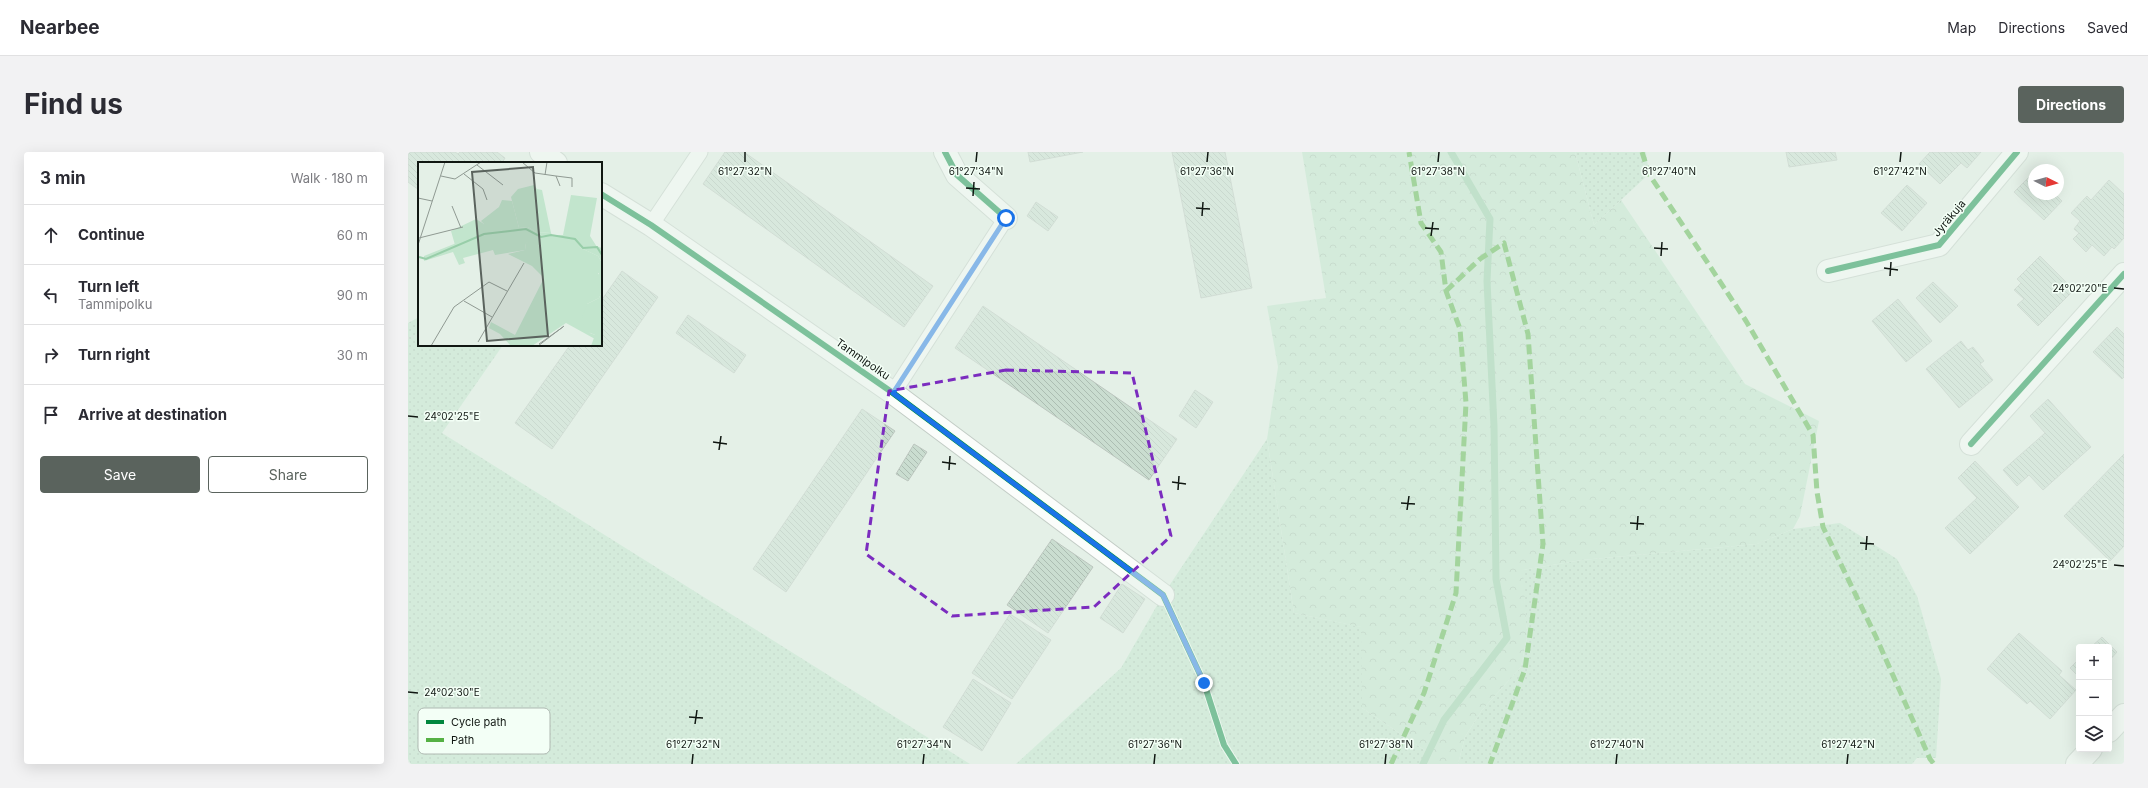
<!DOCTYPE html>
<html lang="en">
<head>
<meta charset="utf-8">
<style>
  :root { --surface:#fff; --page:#f2f2f3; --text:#2b2b33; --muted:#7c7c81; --line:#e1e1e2; --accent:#5a635d }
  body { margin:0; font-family:Inter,sans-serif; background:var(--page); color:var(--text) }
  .controls { position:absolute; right:12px; bottom:12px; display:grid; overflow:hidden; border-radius:4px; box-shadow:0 4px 16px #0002 }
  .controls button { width:36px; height:36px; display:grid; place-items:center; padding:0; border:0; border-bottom:1px solid var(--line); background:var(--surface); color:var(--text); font:20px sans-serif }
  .compass { position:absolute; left:1620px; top:12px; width:36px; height:36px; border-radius:50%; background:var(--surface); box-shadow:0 4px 16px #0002; rotate:95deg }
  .stop { position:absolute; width:12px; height:12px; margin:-9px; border:3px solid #1a73e8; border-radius:50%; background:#fff }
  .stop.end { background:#1a73e8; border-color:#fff; box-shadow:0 1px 4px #0008 }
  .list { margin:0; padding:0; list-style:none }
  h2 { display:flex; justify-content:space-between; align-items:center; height:52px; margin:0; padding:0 16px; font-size:17px }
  h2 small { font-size:13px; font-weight:400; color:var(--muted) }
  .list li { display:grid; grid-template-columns:26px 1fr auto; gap:12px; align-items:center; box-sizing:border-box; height:60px; padding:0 16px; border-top:1px solid var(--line) }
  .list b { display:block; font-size:15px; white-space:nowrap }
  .list p { margin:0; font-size:13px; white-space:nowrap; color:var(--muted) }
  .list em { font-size:13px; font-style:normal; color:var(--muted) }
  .actions { display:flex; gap:8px; padding:12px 16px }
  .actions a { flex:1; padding:9px 0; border:1px solid var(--accent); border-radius:4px; text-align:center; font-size:14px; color:var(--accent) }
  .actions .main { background:var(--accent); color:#fff }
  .icon { flex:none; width:22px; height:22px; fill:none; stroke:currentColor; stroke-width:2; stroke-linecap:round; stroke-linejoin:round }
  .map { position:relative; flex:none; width:1716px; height:612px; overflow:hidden; border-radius:4px }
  header { display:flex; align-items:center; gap:24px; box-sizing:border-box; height:56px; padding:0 20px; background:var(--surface); border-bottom:1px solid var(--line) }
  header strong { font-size:19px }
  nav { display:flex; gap:22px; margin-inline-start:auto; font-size:14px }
  .intro { display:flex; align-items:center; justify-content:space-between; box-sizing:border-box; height:96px; padding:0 24px }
  h1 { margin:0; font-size:28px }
  .button { padding:10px 18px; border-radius:4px; background:var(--accent); color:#fff; font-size:14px; font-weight:700 }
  main { display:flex; gap:24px; padding:0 24px }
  aside { flex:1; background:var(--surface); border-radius:4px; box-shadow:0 4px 16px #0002 }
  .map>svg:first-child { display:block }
  .green { fill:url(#green-dots) }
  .forest { fill:url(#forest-crowns) }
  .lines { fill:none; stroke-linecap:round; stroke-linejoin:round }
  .stream { stroke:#98cea9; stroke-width:7 }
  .building { fill:url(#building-back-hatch); stroke:#bcc6bf }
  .lane-casing { stroke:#c3cdc6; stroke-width:17 }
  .street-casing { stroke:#c3cdc6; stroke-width:24 }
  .path { stroke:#d2d6d3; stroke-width:2.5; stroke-dasharray:1 3; stroke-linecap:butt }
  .lane { stroke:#fbfdfb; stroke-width:15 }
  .street { stroke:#fbfdfb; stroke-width:22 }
  .quiet { stroke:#54b144; stroke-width:5; stroke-dasharray:10 5; stroke-linecap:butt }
  .cycleway-casing { stroke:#f3fff6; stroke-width:8 }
  .cycleway { stroke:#00873e; stroke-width:6 }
  .route { stroke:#1a73e8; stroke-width:5 }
  .marked { fill:none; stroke:#7b2cbf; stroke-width:3; stroke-dasharray:8 5; stroke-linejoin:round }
  .ticks { fill:none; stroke:#101712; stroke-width:1.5 }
  .labels { text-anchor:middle; stroke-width:3; stroke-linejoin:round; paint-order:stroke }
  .street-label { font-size:11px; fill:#101712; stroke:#f3fff6 }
  .inset-river { fill:none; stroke:#98cea9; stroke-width:2 }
  .inset-road { fill:none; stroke:#8f9992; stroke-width:1 }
  .view { fill:#5a635d; fill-opacity:0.15; stroke:#5a635d; stroke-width:2 }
  .inset-edge { fill:none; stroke:#101712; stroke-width:2 }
  .key { fill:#f3fff6; stroke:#afb9b2; stroke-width:1 }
  .key-label { font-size:11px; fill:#101712 }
  .ticks-label { font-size:10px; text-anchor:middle; fill:#101712; stroke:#f3fff6; stroke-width:3; stroke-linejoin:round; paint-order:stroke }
</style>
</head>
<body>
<header>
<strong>Nearbee</strong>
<nav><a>Map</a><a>Directions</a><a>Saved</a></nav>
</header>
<div class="intro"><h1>Find us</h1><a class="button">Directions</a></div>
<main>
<aside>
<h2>3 min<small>Walk · 180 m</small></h2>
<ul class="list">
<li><svg class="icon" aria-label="ahead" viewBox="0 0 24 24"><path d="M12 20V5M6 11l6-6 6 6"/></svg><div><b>Continue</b></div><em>60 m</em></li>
<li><svg class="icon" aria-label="left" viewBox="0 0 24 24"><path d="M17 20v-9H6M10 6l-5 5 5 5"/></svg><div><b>Turn left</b><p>Tammipolku</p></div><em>90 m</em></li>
<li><svg class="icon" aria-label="right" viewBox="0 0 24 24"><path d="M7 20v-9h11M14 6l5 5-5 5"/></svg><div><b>Turn right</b></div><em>30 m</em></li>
<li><svg class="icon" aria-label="arrive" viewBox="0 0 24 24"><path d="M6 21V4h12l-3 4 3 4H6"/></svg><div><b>Arrive at destination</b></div></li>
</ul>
<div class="actions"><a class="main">Save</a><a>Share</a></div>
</aside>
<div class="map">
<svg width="1716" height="612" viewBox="0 0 1716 612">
  <defs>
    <pattern id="green-dots" width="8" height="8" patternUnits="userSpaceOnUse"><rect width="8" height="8" fill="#c2e5cd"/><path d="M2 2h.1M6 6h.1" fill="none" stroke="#a6c4af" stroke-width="1.8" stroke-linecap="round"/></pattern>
    <pattern id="forest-crowns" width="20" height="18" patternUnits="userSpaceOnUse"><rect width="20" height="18" fill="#c2e5cd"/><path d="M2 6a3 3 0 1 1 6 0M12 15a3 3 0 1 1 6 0" fill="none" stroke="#a6c4af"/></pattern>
    <pattern id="building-back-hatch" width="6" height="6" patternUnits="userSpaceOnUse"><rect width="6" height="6" fill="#caddd0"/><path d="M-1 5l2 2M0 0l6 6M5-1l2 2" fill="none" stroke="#acbdb2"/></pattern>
  </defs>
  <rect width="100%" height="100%" fill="#e4f0e7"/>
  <path class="green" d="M1167 0H1238L1241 22 1186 73Z
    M11 165V193H95L34 281 562 612H3L0 607V171Z
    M859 287 886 461 954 475V556L1018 599V612H608L713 516 755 443Z
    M1432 371 1489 407 1509 444 1533 527 1528 606H1509L1504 612H1050L1057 585 1074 558 1113 515 1119 485 1114 418 1174 408 1349 392 1385 377Z"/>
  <path class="forest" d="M894 0H1167L1186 73 1213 48 1337 232 1411 269 1392 364 1385 377 1349 392 1174 408 1115 418 1119 485 1113 515 1074 558 1057 585 1050 612H1018V599L954 556 953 475 886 461 859 287 870 215 859 154 918 146Z"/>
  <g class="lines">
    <path class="stream" d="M1015 612 1036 568 1099 486 1088 427 1086 274 1079 129 1082 67 1043 0"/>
  </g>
  <path class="building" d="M0 0H47L50 2 52 0H89L97 6 94 11H11V38L0 30Z
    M317 0H336L525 134 496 175 295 32Z
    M620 0H675L622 10Z
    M764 0H817L844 136 793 146Z
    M1378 0H1427L1429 8 1381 15Z
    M1522 0H1573L1559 16 1553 11 1532 32 1511 12Z
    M1625 21 1626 42H1647L1654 49 1636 68 1606 40Z
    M1701 28 1716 42V86L1706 97 1704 95 1696 104 1684 93 1678 100 1665 87 1671 81 1666 77 1672 69 1663 61 1679 44 1683 48Z
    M1499 33 1519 51 1494 79 1473 61Z
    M628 50 650 65 640 79 619 64Z
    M1632 104 1666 138 1630 174 1609 153 1616 147 1606 138 1613 131 1609 127Z
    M214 119 250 145 144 297 107 271 162 193H193V149Z
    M1525 130 1550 154 1532 171 1508 146Z
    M1490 147 1524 189 1498 210 1464 169Z
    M575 154 769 287 741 328 547 196Z
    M280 163 338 203 326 221 268 181Z
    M1709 175 1716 182V225L1714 227 1685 200Z
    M1553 189 1560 198 1565 195 1576 209 1572 212 1585 228 1551 256 1518 217Z
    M787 238 805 250 788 276 771 264Z
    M1640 247 1683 295 1635 338 1621 323 1609 334 1595 318 1637 281 1622 264Z
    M454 257 487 279 378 440 345 417Z
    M506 292 519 300 500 329 488 322Z
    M1716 302V394L1702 409 1656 364Z
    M1567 309 1611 355 1562 402 1537 376 1569 346 1550 326Z
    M644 387 685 415 640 481 599 453Z
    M714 432 737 447 715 481 692 466Z
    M602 462 643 488 604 547 564 521Z
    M1611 481 1654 519 1651 523 1668 538 1642 567 1622 549 1619 552 1579 517Z
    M1694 485 1709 500 1701 509V495H1683Z
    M1671 507V525L1662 516Z
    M565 527 603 551 574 599 535 575Z"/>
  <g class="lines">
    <defs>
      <path id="lane" d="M243 73 292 0
        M485 241 598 66"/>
      <path id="street" d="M133 0 148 11
        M537 0 549 23 598 66
        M193 42 243 73 485 241 755 443
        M1420 119 1531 93 1609 0
        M1563 292 1716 122
        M1701 579 1716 563
        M1669 612 1683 597"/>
    </defs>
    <use href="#lane" class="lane-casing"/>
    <use href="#street" class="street-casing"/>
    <path class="path" d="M0 186 11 183"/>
    <use href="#lane" class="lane"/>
    <use href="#street" class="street"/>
    <path class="quiet" d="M1234 0 1241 22 1338 169 1405 283 1409 340 1415 375 1468 485 1522 607 1526 612
      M1038 139 1072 107 1096 91 1120 182 1135 392 1117 517 1082 612
      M983 612 1016 541 1048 441 1058 251 1052 177 1038 139 1033 100 1013 71 1001 0"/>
    <defs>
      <path id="cycleway" d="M537 0 549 23 598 66
        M193 42 243 73 485 241 755 443 796 531 816 593 828 612
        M1420 119 1531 93 1609 0
        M1563 292 1716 122"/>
    </defs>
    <use href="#cycleway" class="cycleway-casing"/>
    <use href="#cycleway" class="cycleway"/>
  </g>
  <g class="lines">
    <path class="route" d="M598 66 485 241 755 443 796 531"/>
  </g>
  <path d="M0 0H1716V612H0ZM598 218 724 221 763 384 686 455 544 464 458 402 481 239Z" fill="#e4f0e7" fill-opacity=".55" fill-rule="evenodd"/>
  <path class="marked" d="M598 218 724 221 763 384 686 455 544 464 458 402 481 239Z"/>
  <path class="ticks" d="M337 10V0M568 10 569 0M799 10 800 0M1030 10 1031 0M1261 10 1262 0M1492 10 1493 0M558 36 572 37M565 44 566 30M788 56 802 57M794 64 795 50M1017 76 1031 77M1023 84 1025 70M1246 96 1260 97M1253 104 1254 90M1476 116 1490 118M1482 124 1483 110M1706 136 1716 137M0 264 10 265M305 290 319 292M311 298 313 284M534 310 548 312M541 318 542 304M764 330 778 332M770 338 771 324M993 351 1007 352M999 358 1001 344M1222 371 1236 372M1229 378 1230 364M1452 391 1466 392M1458 398 1459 384M1706 413 1716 414M0 540 10 541M281 565 295 566M287 572 289 558M284 612 285 602M515 612 516 602M746 612 747 602M977 612 978 602M1208 612 1209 602M1439 612 1440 602"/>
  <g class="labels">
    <g class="street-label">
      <text transform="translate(1541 66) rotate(-50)" y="4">Jyräkuja</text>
      <text transform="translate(455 207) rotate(35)" y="4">Tammipolku</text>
    </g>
  </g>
  <g transform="translate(10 10)">
    <rect width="184" height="184" fill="#e4f0e7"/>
    <path d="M116 23 119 27 124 28 133 71 118 70 110 65 101 66 93 35 100 27ZM153 33 179 36 172 74 179 85 165 86 155 76 147 75 163 86 180 94 184 101V111H180L184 129 181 136 169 142 172 171 177 173V177L148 161 114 184H93L82 172 71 166 73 160 97 173 126 116 114 104 90 92 107 88 108 81 120 74 145 73ZM58 57 66 62 57 74 37 83 33 69Z" fill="#c2e5cd"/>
    <path d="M84 38 94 39 101 66 110 65 118 70 133 71 134 73 120 74 116 80 108 81 107 88 77 93 75 88 45 96 47 101 41 103 35 90 6 99V94L56 74 54 66 66 62 63 59 81 45ZM147 75 159 77 165 86 178 84 184 86V101L180 94 148 79ZM181 111H184V184H173L177 173 166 168 164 156 169 142 181 136 184 129 176 120Z" fill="#c2e5cd"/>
    <path class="inset-river" d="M1 95 8 97 66 72 108 67 123 75 133 73 157 77 165 86 179 85 184 93"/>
    <path class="inset-road" d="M104 0 117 11 138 14 142 24M59 3 85 23M46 12 65 27 69 38M127 13 129 0M23 14 37 17 63 0M138 14 154 16V25M0 36 14 39M34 44 43 66M1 76 45 65M0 83 27 0M46 139 74 155M60 180 106 101M121 182 145 165M13 184 36 145 71 120 89 129M120 184 146 164"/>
    <path class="view" d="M115 5 130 174 69 179 54 10Z"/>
    <rect width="184" height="184" class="inset-edge"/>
  </g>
  <rect x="10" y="556" width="132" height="46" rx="6" class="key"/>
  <rect x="18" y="568" width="18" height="4" fill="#00873e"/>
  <rect x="18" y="586" width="18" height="4" fill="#54b144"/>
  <g class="key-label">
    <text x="43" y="574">Cycle path</text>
    <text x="43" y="592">Path</text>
  </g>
  <g class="ticks-label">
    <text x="337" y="23">61°27'32"N</text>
    <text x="568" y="23">61°27'34"N</text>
    <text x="799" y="23">61°27'36"N</text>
    <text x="1030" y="23">61°27'38"N</text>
    <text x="1261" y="23">61°27'40"N</text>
    <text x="1492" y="23">61°27'42"N</text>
    <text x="1672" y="140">24°02'20"E</text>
    <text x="44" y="268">24°02'25"E</text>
    <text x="1672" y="416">24°02'25"E</text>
    <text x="44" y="544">24°02'30"E</text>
    <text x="285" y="596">61°27'32"N</text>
    <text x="516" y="596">61°27'34"N</text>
    <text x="747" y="596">61°27'36"N</text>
    <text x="978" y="596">61°27'38"N</text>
    <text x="1209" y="596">61°27'40"N</text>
    <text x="1440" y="596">61°27'42"N</text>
  </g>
</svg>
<div class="controls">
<button>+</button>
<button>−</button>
<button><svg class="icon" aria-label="layers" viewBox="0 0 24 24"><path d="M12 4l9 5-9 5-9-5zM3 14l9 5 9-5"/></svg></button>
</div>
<svg class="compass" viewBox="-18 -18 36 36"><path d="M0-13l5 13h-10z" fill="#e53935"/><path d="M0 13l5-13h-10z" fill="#7c7c81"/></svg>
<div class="stop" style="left:598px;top:66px"></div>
<div class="stop end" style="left:796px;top:531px"></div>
</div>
</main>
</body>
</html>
